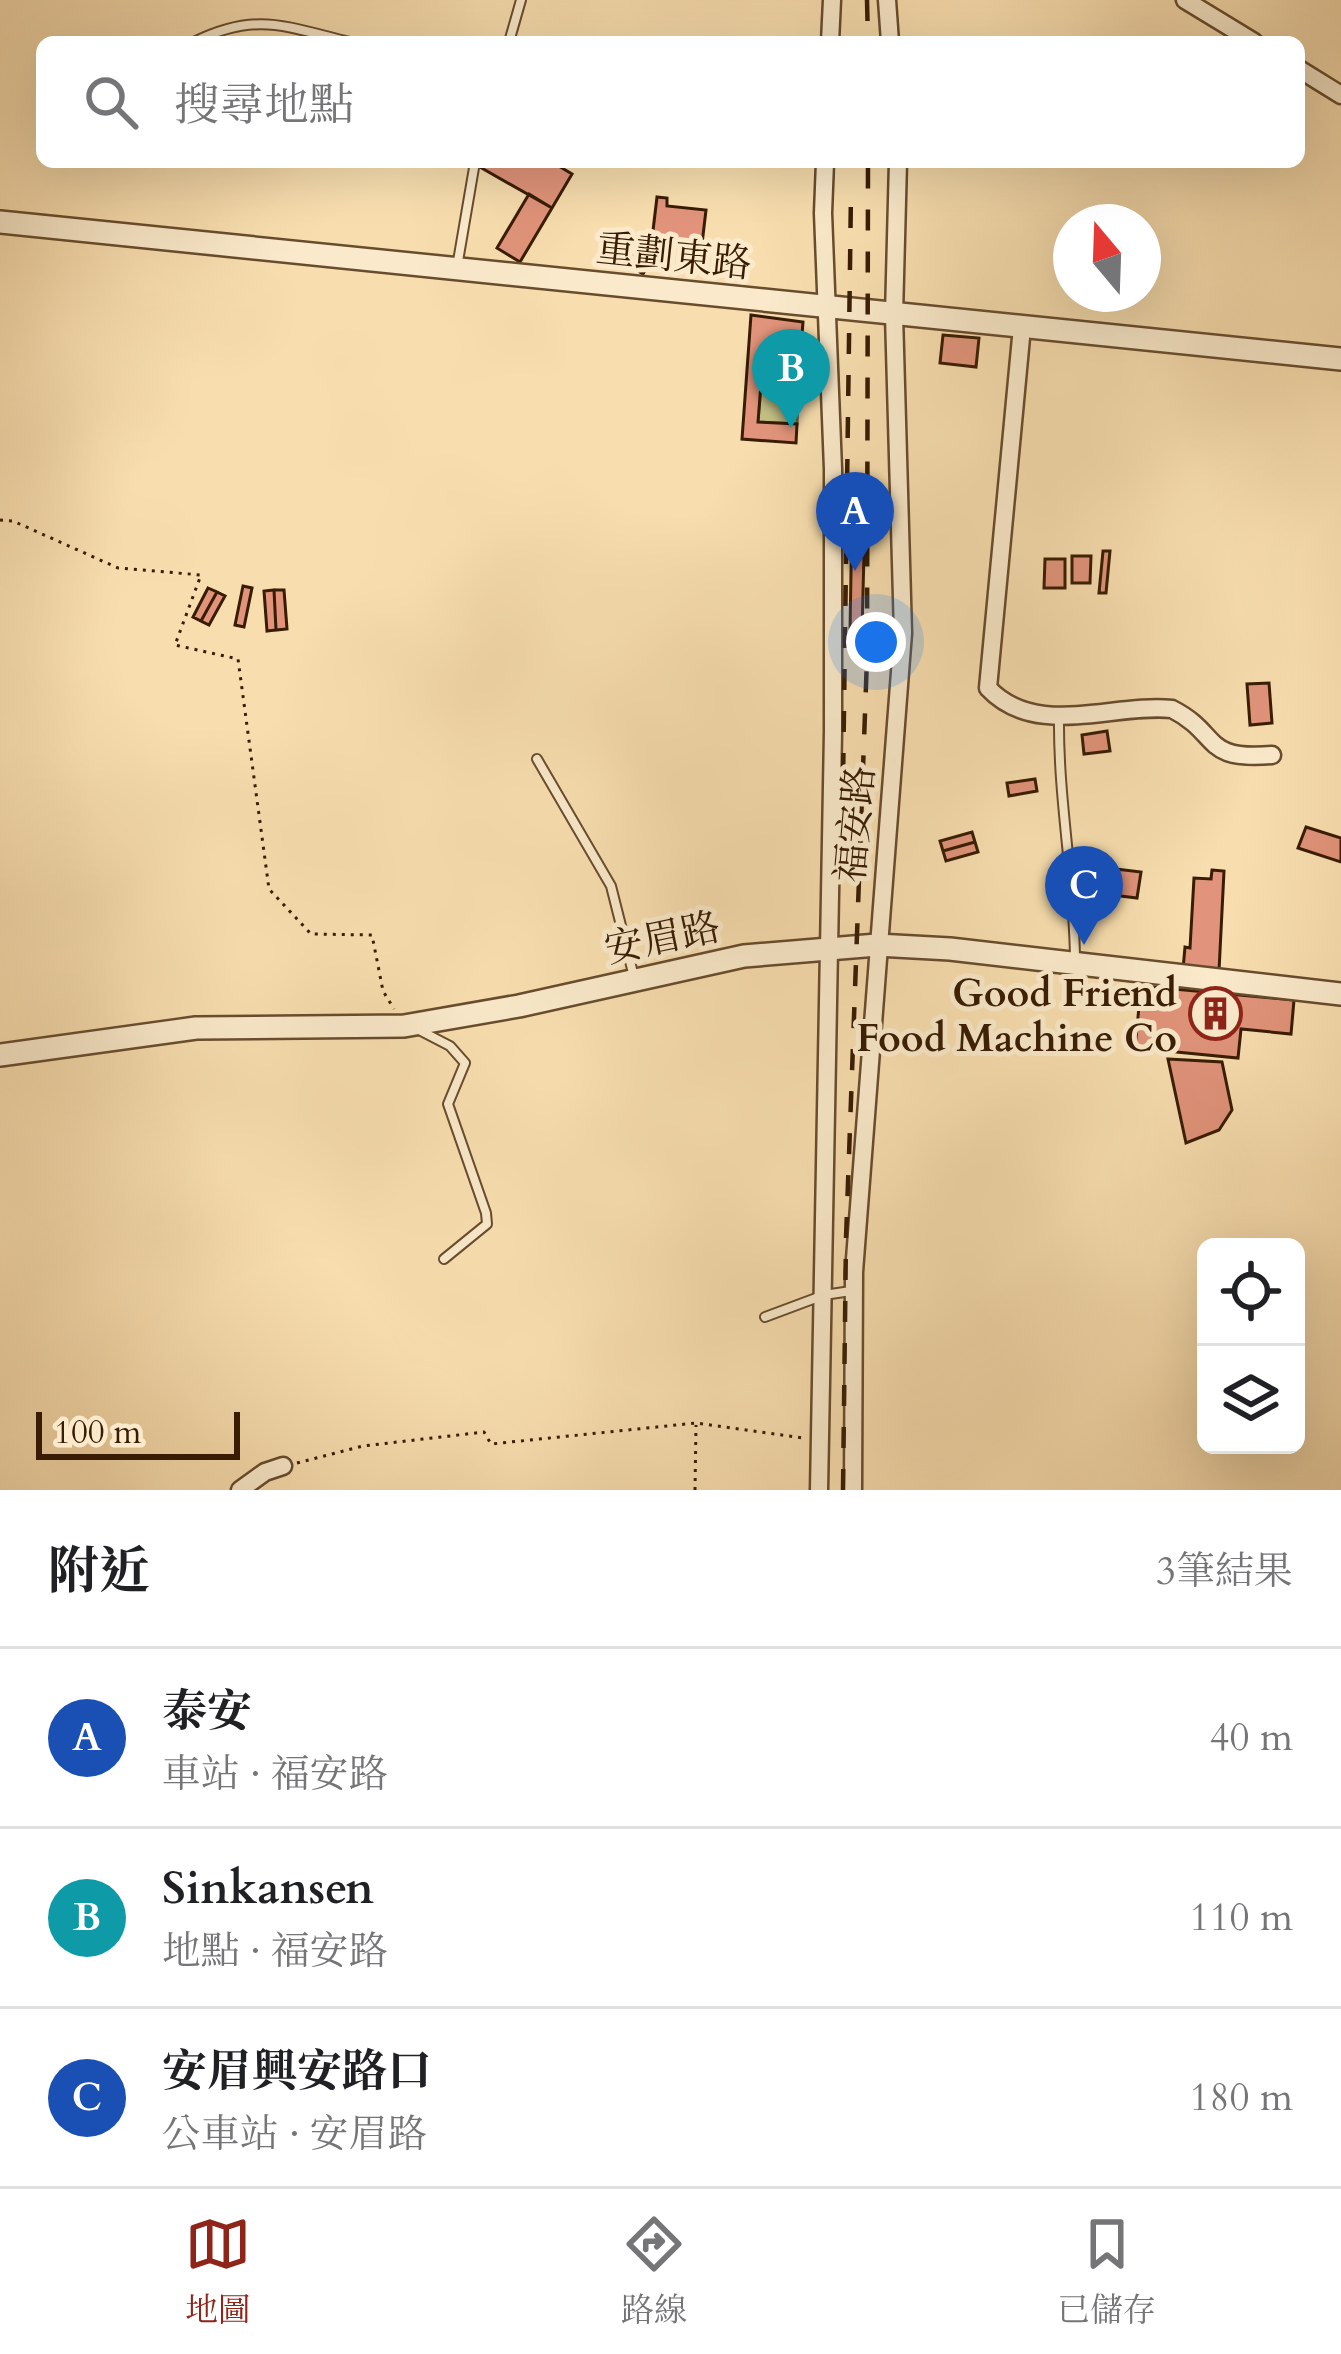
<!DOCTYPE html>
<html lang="zh-TW">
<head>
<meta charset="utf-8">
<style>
  :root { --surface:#fff; --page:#f2f2f2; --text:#202124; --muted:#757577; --line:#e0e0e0; --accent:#8f2418 }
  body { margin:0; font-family:Cardo,"Noto Serif TC",serif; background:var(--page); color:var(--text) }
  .controls { position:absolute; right:36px; bottom:36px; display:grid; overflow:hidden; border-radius:18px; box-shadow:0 12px 48px #0002 }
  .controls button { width:108px; height:108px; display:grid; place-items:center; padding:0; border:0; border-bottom:3px solid var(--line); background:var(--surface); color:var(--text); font:60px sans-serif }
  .compass { position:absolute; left:1053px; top:204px; width:108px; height:108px; border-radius:50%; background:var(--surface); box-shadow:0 12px 48px #0002; rotate:341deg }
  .scale { position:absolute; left:36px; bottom:30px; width:204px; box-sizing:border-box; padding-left:12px; border:6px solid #381c03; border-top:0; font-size:33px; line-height:42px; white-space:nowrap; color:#381c03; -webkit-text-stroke:9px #faeacb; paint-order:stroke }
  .you { position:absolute; left:876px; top:642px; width:42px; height:42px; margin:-30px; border:9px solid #fff; border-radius:50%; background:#1a73e8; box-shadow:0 0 0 18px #1a73e833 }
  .badge { display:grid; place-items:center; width:78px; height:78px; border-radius:50%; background:var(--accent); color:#fff; font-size:39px; font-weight:700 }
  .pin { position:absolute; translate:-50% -99px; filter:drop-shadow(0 3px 6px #0008) }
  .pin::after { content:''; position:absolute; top:63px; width:42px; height:36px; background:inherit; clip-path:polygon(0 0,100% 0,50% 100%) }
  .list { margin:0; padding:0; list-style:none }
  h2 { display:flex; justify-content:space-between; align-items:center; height:156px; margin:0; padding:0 48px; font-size:51px }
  h2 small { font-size:39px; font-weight:400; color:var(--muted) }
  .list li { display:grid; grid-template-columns:78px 1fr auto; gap:36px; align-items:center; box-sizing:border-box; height:180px; padding:0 48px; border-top:3px solid var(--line) }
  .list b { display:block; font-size:45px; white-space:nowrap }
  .list p { margin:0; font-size:39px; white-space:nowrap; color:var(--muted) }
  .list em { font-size:39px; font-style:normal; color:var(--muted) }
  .icon { flex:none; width:66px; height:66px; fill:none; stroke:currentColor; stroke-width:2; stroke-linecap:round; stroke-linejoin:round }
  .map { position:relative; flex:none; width:1341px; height:1490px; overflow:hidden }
  .search { position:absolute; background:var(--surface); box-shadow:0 12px 48px #0002; left:36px; right:36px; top:36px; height:132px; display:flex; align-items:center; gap:30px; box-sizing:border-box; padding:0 42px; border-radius:18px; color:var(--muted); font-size:45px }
  .sheet { height:696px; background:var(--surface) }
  nav { display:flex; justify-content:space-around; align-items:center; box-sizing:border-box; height:168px; border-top:3px solid var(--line); background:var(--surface); font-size:33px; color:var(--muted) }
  nav a { display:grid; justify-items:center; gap:6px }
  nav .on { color:var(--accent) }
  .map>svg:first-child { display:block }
  .green { fill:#c3c086; stroke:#7e6e44; stroke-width:3 }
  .building { fill:#e1947b; stroke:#381c03; stroke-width:3 }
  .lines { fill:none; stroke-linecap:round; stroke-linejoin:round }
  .service-casing { stroke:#684c2e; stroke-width:12 }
  .minor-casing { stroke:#684c2e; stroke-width:21 }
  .tertiary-casing { stroke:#684c2e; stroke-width:26 }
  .path { stroke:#381c03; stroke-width:3; stroke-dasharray:3 6; stroke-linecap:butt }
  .service { stroke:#faeacb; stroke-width:8 }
  .minor { stroke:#faeacb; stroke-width:16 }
  .tertiary { stroke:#faeacb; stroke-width:21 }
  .rail { stroke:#381c03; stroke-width:4.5; stroke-dasharray:21 21; stroke-linecap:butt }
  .labels { text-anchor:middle; stroke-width:10; stroke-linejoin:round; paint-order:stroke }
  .street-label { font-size:39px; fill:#381c03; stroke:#faeacb }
  .poi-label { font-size:39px; font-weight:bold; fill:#381c03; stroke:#faeacb; text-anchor:end }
</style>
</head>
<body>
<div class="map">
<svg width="1341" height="1490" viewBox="0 0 1341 1490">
  <rect width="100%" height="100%" fill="#f8deaf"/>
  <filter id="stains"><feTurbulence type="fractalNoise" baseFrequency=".00167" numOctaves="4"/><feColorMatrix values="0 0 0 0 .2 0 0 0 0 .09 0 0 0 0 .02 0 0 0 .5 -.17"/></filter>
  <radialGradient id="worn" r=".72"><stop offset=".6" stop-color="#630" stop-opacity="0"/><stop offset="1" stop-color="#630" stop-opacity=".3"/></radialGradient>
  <path class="green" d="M764 346 776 347V353L789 354 790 346 801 347 797 424 758 422Z"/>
  <path class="building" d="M480 162H552L572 174 552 208 478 166Z
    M529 194 552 208 520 262 497 248Z
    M657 197 667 198V206L706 210 702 244 652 239Z
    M637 242 655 253 643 274 625 263Z
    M751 315 803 322 801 347 790 346 789 354 776 353V347L764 346 758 422 797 424 796 443 742 439Z
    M943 335 979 338 976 367 940 363Z
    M852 512H865L862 633H850Z
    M1103 551H1110L1106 593H1099Z
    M1072 556H1091L1090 583H1072Z
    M1045 559H1065V588H1044Z
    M243 586 252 588 244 627 235 625Z
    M208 588 217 592 201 621 193 617Z
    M274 590H284L287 629 276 630Z
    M274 590 276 630 267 631 264 591Z
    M217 592 225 596 209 625 201 621Z
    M1269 683 1272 723 1250 725 1247 684Z
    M1107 731 1110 751 1084 754 1082 735Z
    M1035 779 1037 791 1009 796 1007 783Z
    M1306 827 1341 838V862L1298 848Z
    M972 832 975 842 943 851 940 841Z
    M975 842 978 852 946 861 943 851Z
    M1116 869 1141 872 1137 898 1112 895Z
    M1212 870 1224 871 1219 971 1183 969 1185 947 1190 948 1194 878 1211 879Z
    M1141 986 1294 1000 1291 1034 1241 1029 1238 1058 1135 1048Z
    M1168 1059 1222 1062 1232 1110 1219 1130 1186 1143Z"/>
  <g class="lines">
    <defs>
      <path id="service" d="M194 42C257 11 286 27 350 42
        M509 42 521 0
        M457 267 475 162
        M1059 717C1058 798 1074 877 1075 958
        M537 759 611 886 634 977
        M421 1031 450 1046 465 1063 448 1104 486 1213 487 1224 444 1259
        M765 1317 824 1295 851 1291"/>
      <path id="minor" d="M887 0 890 42
        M1185 0 1254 42
        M830 42 832 0
        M1299 69 1341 95
        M1022 327 988 688C1036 739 1112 703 1172 709 1221 734 1201 761 1272 755
        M240 1490 265 1472 283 1466
        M819 1490 833 732V469L823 213 825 162
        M853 1490 854 1272 903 633 894 315 898 162"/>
      <path id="tertiary" d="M0 222 1341 359
        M0 1055 196 1028 404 1026 519 1006 744 956 877 945 950 949 1341 994"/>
    </defs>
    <use href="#service" class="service-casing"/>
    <use href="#minor" class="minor-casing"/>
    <use href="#tertiary" class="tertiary-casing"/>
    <path class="path" d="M0 520 13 521 118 568 201 575 175 645 238 659 269 889 311 934 372 935 383 991 394 1009
      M297 1463 363 1446 484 1432 491 1444 696 1423 803 1438
      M695 1490 696 1425"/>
    <use href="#service" class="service"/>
    <use href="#minor" class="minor"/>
    <use href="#tertiary" class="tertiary"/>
    <path class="rail" d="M867 0 868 42
      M842 858 851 192
      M843 1490 846 1238 867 658 868 162"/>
  </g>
  <defs>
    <symbol id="building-ring" viewBox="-11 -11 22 22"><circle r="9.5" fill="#faeacb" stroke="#8f2418" stroke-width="1.5"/><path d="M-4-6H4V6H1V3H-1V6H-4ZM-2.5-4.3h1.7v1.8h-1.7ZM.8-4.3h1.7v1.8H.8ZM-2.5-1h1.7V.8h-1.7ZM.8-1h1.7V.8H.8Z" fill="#8f2418"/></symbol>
  </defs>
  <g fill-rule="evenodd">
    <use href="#building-ring" x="1186" y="984" width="59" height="59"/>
  </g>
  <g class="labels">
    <g class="street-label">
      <text transform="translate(674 255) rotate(6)" y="14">重劃東路</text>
      <text transform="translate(854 824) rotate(-85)" y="14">福安路</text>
      <text transform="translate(662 937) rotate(-12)" y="14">安眉路</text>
    </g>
    <g class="poi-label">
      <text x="1177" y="1006">Good Friend<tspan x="1177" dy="45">Food Machine Co</tspan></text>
    </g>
  </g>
  <rect width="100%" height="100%" filter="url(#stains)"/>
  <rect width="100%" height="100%" fill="url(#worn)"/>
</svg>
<div class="controls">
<button><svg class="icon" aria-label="locate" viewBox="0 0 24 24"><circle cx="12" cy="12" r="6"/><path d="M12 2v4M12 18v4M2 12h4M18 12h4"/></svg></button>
<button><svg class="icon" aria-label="layers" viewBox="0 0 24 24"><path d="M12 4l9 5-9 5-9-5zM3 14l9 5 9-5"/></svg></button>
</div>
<svg class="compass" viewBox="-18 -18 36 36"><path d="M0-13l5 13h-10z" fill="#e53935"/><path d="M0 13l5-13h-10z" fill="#757577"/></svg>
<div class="scale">100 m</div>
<div class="you"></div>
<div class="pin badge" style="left:855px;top:571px;background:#1a4fb4">A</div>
<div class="pin badge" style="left:791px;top:428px;background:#0f9aa8">B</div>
<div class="pin badge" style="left:1084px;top:945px;background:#1a4fb4">C</div>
<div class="search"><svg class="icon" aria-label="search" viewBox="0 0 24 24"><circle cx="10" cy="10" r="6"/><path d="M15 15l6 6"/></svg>搜尋地點</div>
</div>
<section class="sheet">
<h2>附近<small>3筆結果</small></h2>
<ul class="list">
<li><span class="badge" style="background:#1a4fb4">A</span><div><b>泰安</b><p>車站 · 福安路</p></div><em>40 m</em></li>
<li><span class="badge" style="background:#0f9aa8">B</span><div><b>Sinkansen</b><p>地點 · 福安路</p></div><em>110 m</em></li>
<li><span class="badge" style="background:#1a4fb4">C</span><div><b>安眉興安路口</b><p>公車站 · 安眉路</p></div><em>180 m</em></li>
</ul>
</section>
<nav>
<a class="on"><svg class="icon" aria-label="map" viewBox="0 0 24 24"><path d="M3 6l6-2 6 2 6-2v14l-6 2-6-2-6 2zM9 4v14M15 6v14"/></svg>地圖</a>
<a><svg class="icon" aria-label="directions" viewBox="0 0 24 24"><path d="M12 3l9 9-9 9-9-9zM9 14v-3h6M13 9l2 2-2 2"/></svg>路線</a>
<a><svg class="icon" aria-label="saved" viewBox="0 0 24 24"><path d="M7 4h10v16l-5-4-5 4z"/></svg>已儲存</a>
</nav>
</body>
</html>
